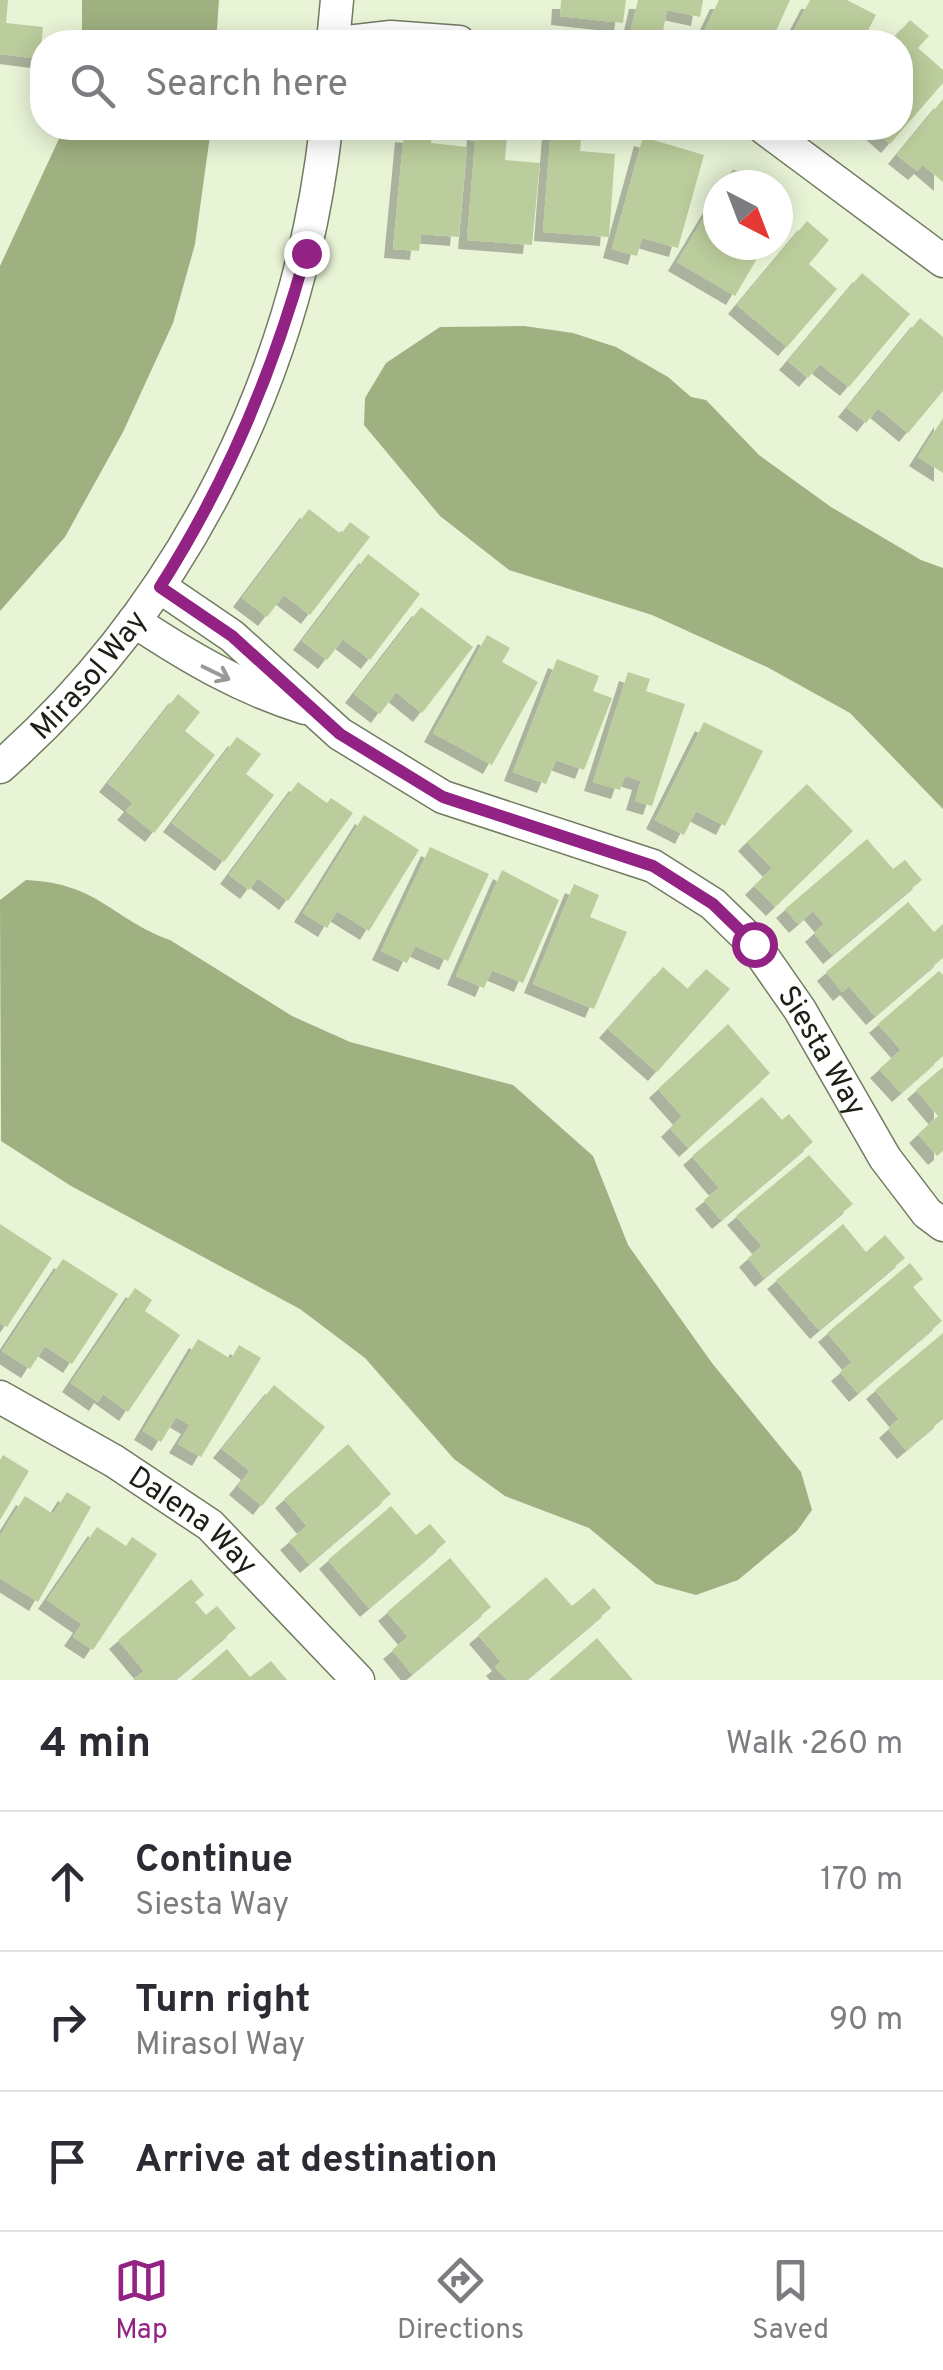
<!DOCTYPE html>
<html lang="en">
<head>
<meta charset="utf-8">
<style>
  :root { --surface:#fff; --page:#f2f2f3; --text:#2b2b33; --muted:#7c7c81; --line:#e1e1e2; --accent:#922283 }
  body { margin:0; font-family:Overpass,sans-serif; background:var(--page); color:var(--text) }
  .compass { position:absolute; left:703px; top:170px; width:90px; height:90px; border-radius:50%; background:var(--surface); box-shadow:0 5px 25px #0003; rotate:138deg }
  .stop { position:absolute; width:30px; height:30px; margin:-22px; border:8px solid #922283; border-radius:50%; background:#fff }
  .stop.end { background:#922283; border-color:#fff; box-shadow:0 2px 10px #0008 }
  .list { margin:0; padding:0; list-style:none }
  h2 { display:flex; justify-content:space-between; align-items:center; height:130px; margin:0; padding:0 40px; font-size:42px }
  h2 small { font-size:32px; font-weight:400; color:var(--muted) }
  .list li { display:grid; grid-template-columns:65px 1fr auto; gap:30px; align-items:center; box-sizing:border-box; height:140px; padding:0 40px; border-top:2px solid var(--line) }
  .list b { display:block; font-size:38px; white-space:nowrap }
  .list p { margin:0; font-size:32px; white-space:nowrap; color:var(--muted) }
  .list em { font-size:32px; font-style:normal; color:var(--muted) }
  .icon { flex:none; width:55px; height:55px; fill:none; stroke:currentColor; stroke-width:2; stroke-linecap:round; stroke-linejoin:round }
  .map { position:relative; flex:none; width:943px; height:1680px; overflow:hidden }
  .search { position:absolute; background:var(--surface); box-shadow:0 5px 25px #0003; left:30px; right:30px; top:30px; height:110px; display:flex; align-items:center; gap:25px; box-sizing:border-box; padding:0 35px; border-radius:40px; color:var(--muted); font-size:38px }
  .sheet { height:550px; background:var(--surface) }
  nav { display:flex; justify-content:space-around; align-items:center; box-sizing:border-box; height:140px; border-top:2px solid var(--line); background:var(--surface); font-size:28px; color:var(--muted) }
  nav a { display:grid; justify-items:center; gap:5px }
  nav .on { color:var(--accent) }
  .map>svg:first-child { display:block }
  .water { fill:#9fb081 }
  .building { fill:#bbcd9c; filter:url(#shadow) }
  .lines { fill:none; stroke-linecap:round; stroke-linejoin:round }
  .minor-casing { stroke:#717b61; stroke-width:35 }
  .minor { stroke:#fff; stroke-width:32 }
  .oneway { stroke:#989a96 }
  .route { stroke:#922283; stroke-width:12 }
  .labels { text-anchor:middle; stroke-width:9; stroke-linejoin:round; paint-order:stroke }
  .street-label { font-size:30px; fill:#1b1f15; stroke:#fff }
</style>
</head>
<body>
<div class="map">
<svg width="943" height="1680" viewBox="0 0 943 1680">
  <defs>
    <filter id="shadow"><feDropShadow dx="-9" dy="9" stdDeviation="0" flood-color="#0004"/></filter>
  </defs>
  <rect width="100%" height="100%" fill="#e9f4d7"/>
  <path class="water" d="M82 0H219L216 42H82Z
    M64 128H211L195 244 173 323 123 432 65 537 0 611V266Z
    M524 326 573 333 616 347 668 377 691 397 706 400 759 455 831 507 921 560 943 568V809L850 713 767 667 652 615 509 570 440 516 364 425 365 398 386 363 440 327Z
    M26 880C98 883 112 919 170 940L292 1016 350 1042 513 1085 593 1156 628 1245 712 1363 801 1472 812 1510 797 1531 738 1580 696 1595 656 1584 589 1528 505 1496 454 1459 365 1358 300 1309 71 1186 1 1141 0 900Z"/>
  <path class="building" d="M0 0H8L6 23 43 27 40 59 0 54Z
    M561 0H626L623 23 560 16Z
    M638 0H703L700 17 667 10 662 36 631 30Z
    M719 0H790L771 42 742 34 738 42H699Z
    M810 0H847L876 15 862 42H788Z
    M910 20 929 36 918 48 943 70V83L890 144 872 128H900V42H890Z
    M943 99V182L923 165 917 171 897 155Z
    M551 128H582L580 151 615 154 609 237 543 232Z
    M476 131 507 134 505 160 540 163 532 245 467 240Z
    M404 133 432 136 431 143 467 147 459 237 421 234 419 251 393 249Z
    M643 137 704 155 678 248 642 238 637 256 612 249Z
    M733 169 761 185H723Z
    M718 194V245H765L735 296 677 262Z
    M807 221 829 240 809 264 837 289 787 347 737 305Z
    M862 273 910 314 849 387 820 364 808 378 788 361Z
    M920 318 943 337V391L908 433 878 408 866 423 847 408Z
    M943 418V473L918 457Z
    M309 509 341 534 350 522 370 537 310 615 284 595 267 617 242 598Z
    M368 554 420 594 370 660 343 639 327 660 302 641Z
    M421 607 473 647 422 713 396 692 380 714 354 694Z
    M487 635 510 648 502 662 538 682 492 765 433 733Z
    M557 659 599 676 593 691 612 698 584 770 556 760 546 784 513 772Z
    M628 672 650 679 646 691 685 704 652 806 635 801 641 781 625 776 620 790 593 782Z
    M178 694 200 712 185 731 215 755 154 833 126 811 133 803 108 783Z
    M704 722 763 751 725 826 696 811 684 835 655 820Z
    M237 737 261 754 246 774 274 795 224 862 172 823Z
    M298 782 327 803 331 798 353 813 288 901 258 878 249 890 229 875Z
    M807 784 853 831 775 907 754 886 772 868 747 842Z
    M364 815 419 850 369 931 337 911 327 928 303 913Z
    M867 839 893 869 905 860 922 880 832 955 814 933 824 924 813 911 798 924 785 909Z
    M430 847 489 874 448 961 415 946 407 963 381 951Z
    M502 870 559 900 523 983 492 970 484 988 456 976Z
    M574 884 599 895 590 917 627 932 594 1009 533 984Z
    M908 902 934 932 943 924V958L875 1016 849 986 842 992 826 972Z
    M663 967 688 989 706 969 730 989 657 1072 608 1029Z
    M939 971 943 975V1056L901 1093 879 1069 901 1050 878 1024Z
    M728 1024 770 1073 688 1148 670 1128 682 1116 658 1089Z
    M943 1067V1151L937 1156 918 1134 938 1116 916 1090Z
    M762 1097 782 1120 789 1114 813 1142 721 1220 704 1200 719 1188 692 1156Z
    M809 1155 853 1204 764 1278 748 1258 762 1246 736 1216Z
    M0 1224 52 1258 7 1327 0 1323Z
    M843 1224 866 1252 885 1235 905 1258 819 1330 776 1280Z
    M63 1259 118 1294 72 1364 45 1346 30 1369 2 1351Z
    M910 1263 923 1279 913 1287 942 1321 858 1393 840 1372 852 1362 827 1333Z
    M135 1288 152 1300 145 1311 180 1335 128 1412 103 1394 98 1402 71 1383Z
    M943 1333V1419L906 1450 888 1429 899 1419 875 1390Z
    M198 1339 231 1359 239 1345 261 1358 201 1457 178 1444 190 1425 176 1417 161 1442 143 1431Z
    M274 1385 325 1427 262 1506 238 1486 250 1471 222 1449Z
    M348 1444 391 1494 309 1564 289 1541 307 1526 284 1499Z
    M3 1455 29 1471 0 1520V1460Z
    M67 1492 91 1507 38 1602 0 1578V1536L25 1496 53 1514Z
    M391 1506 416 1535 430 1524 446 1542 369 1608 328 1560Z
    M97 1527 126 1546 132 1537 157 1554 93 1650 73 1637 82 1624 47 1600Z
    M450 1558 491 1607 412 1674 392 1650 408 1637 387 1612Z
    M546 1577 572 1606 594 1588 611 1608 526 1680H507L495 1667 501 1662 478 1635Z
    M191 1579 204 1595 195 1602 206 1615 217 1606 236 1628 175 1680H133L144 1671 118 1640Z
    M597 1638 633 1680H549Z
    M227 1649 250 1677 271 1661 287 1680H191Z"/>
  <g class="lines">
    <defs>
      <g id="minor">
        <path d="M333 42 337 0"/>
        <path d="M347 42 391 37 459 42"/>
        <path d="M764 128 943 261"/>
        <path id="s1" d="M160 587 232 636 340 734 443 797 653 866 713 904 754 944 800 1010 885 1158 927 1213 943 1225"/>
        <path d="M134 621C190 658 241 688 305 708"/>
        <path id="s2" d="M0 767C186 603 298 373 326 128"/>
        <path id="s3" d="M0 1397 114 1461 210 1525 358 1680"/>
      </g>
    </defs>
    <use href="#minor" class="minor-casing"/>
    <use href="#minor" class="minor"/>
  </g>
  <defs><path id="oneway-shaft" d="M-6 0H5M1.5-3L5.5 0L1.5 3" fill="none" stroke-width="1.6" stroke-linecap="round" stroke-linejoin="round" transform="scale(2.5)"/></defs>
  <use class="oneway" href="#oneway-shaft" transform="translate(216 673) rotate(26)"/>
  <g class="lines">
    <path class="route" d="M306 253C273 373 227 482 160 587L232 636 340 734 443 797 653 866 713 904 754 944"/>
  </g>
  <g class="labels">
    <g class="street-label">
      <text dy="10" stroke="none"><textPath href="#s2" startOffset="128">Mirasol Way</textPath></text>
      <text dy="10" stroke="none"><textPath href="#s1" startOffset="830">Siesta Way</textPath></text>
      <text dy="10" stroke="none"><textPath href="#s3" startOffset="230">Dalena Way</textPath></text>
    </g>
  </g>
</svg>
<svg class="compass" viewBox="-18 -18 36 36"><path d="M0-13l5 13h-10z" fill="#e53935"/><path d="M0 13l5-13h-10z" fill="#7c7c81"/></svg>
<div class="stop" style="left:754px;top:944px"></div>
<div class="stop end" style="left:306px;top:253px"></div>
<div class="search"><svg class="icon" aria-label="search" viewBox="0 0 24 24"><circle cx="10" cy="10" r="6"/><path d="M15 15l6 6"/></svg>Search here</div>
</div>
<section class="sheet">
<h2>4 min<small>Walk · 260 m</small></h2>
<ul class="list">
<li><svg class="icon" aria-label="ahead" viewBox="0 0 24 24"><path d="M12 20V5M6 11l6-6 6 6"/></svg><div><b>Continue</b><p>Siesta Way</p></div><em>170 m</em></li>
<li><svg class="icon" aria-label="right" viewBox="0 0 24 24"><path d="M7 20v-9h11M14 6l5 5-5 5"/></svg><div><b>Turn right</b><p>Mirasol Way</p></div><em>90 m</em></li>
<li><svg class="icon" aria-label="arrive" viewBox="0 0 24 24"><path d="M6 21V4h12l-3 4 3 4H6"/></svg><div><b>Arrive at destination</b></div></li>
</ul>
</section>
<nav>
<a class="on"><svg class="icon" aria-label="map" viewBox="0 0 24 24"><path d="M3 6l6-2 6 2 6-2v14l-6 2-6-2-6 2zM9 4v14M15 6v14"/></svg>Map</a>
<a><svg class="icon" aria-label="directions" viewBox="0 0 24 24"><path d="M12 3l9 9-9 9-9-9zM9 14v-3h6M13 9l2 2-2 2"/></svg>Directions</a>
<a><svg class="icon" aria-label="saved" viewBox="0 0 24 24"><path d="M7 4h10v16l-5-4-5 4z"/></svg>Saved</a>
</nav>
</body>
</html>
